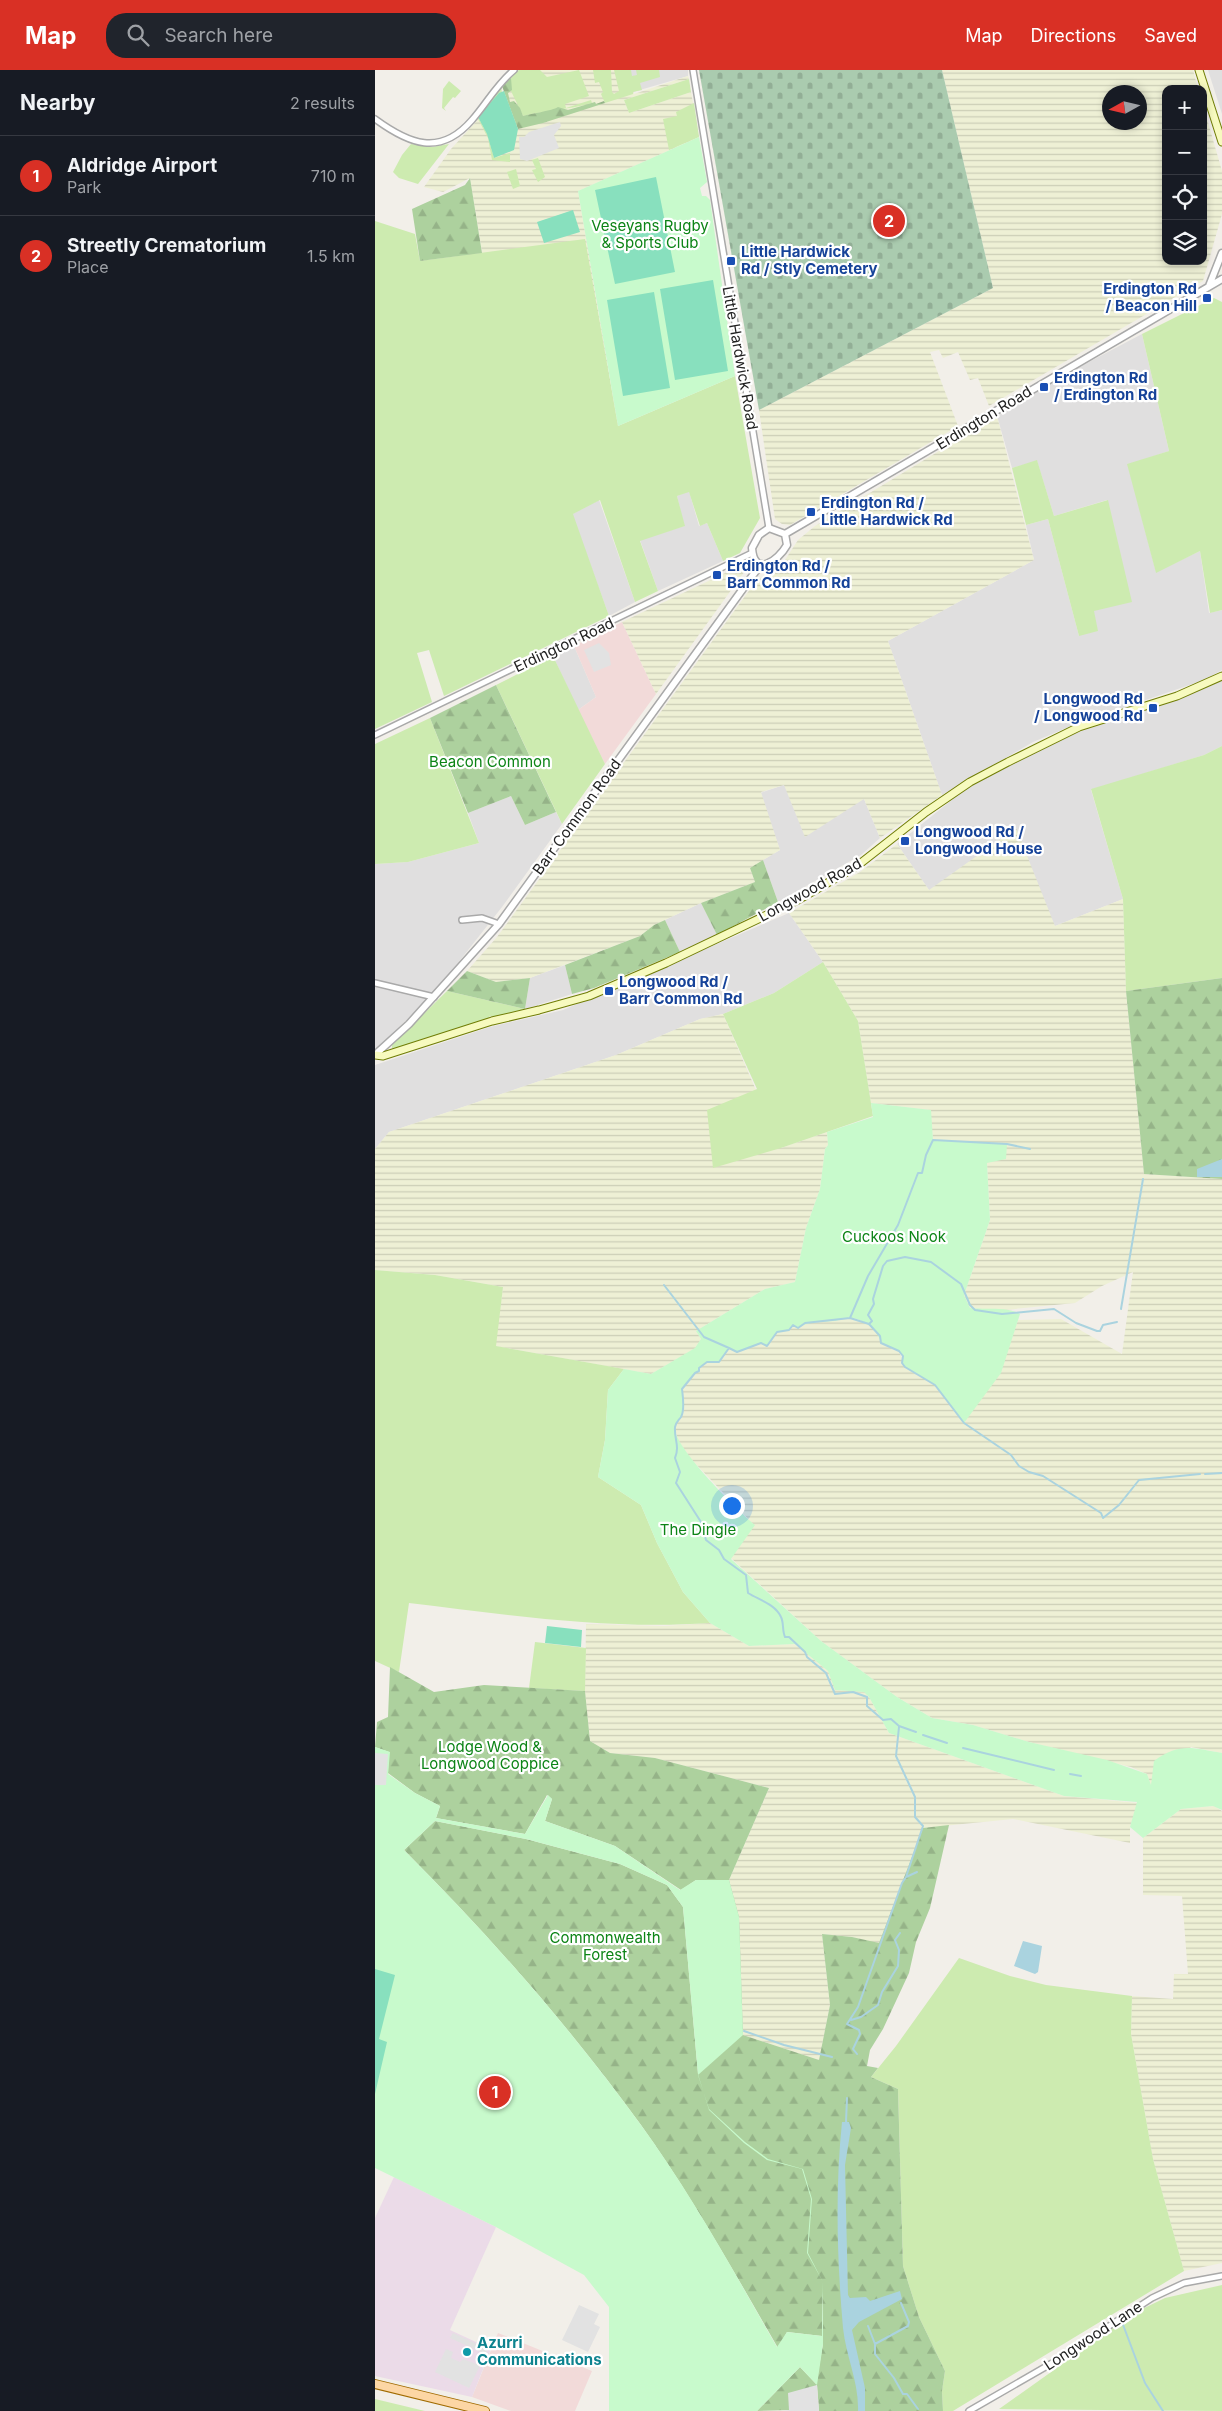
<!DOCTYPE html>
<html lang="en">
<head>
<meta charset="utf-8">
<style>
  :root { --surface:#171b24; --page:#20242c; --text:#f1f3f6; --muted:#9ea1a6; --line:#363941; --accent:#d93025 }
  body { margin:0; font-family:Inter,sans-serif; background:var(--page); color:var(--text) }
  .controls { position:absolute; right:15px; top:15px; display:grid; overflow:hidden; border-radius:10px; box-shadow:0 2px 8px #0003 }
  .controls button { width:45px; height:45px; display:grid; place-items:center; padding:0; border:0; border-bottom:1px solid var(--line); background:var(--surface); color:var(--text); font:25px sans-serif }
  .compass { position:absolute; left:727px; top:15px; width:45px; height:45px; border-radius:50%; background:var(--surface); box-shadow:0 2px 8px #0003; rotate:262deg }
  .you { position:absolute; left:356px; top:1435px; width:18px; height:18px; margin:-12px; border:4px solid #fff; border-radius:50%; background:#1a73e8; box-shadow:0 0 0 8px #1a73e833 }
  .badge { display:grid; place-items:center; width:32px; height:32px; border-radius:50%; background:var(--accent); color:#fff; font-size:16px; font-weight:700 }
  .pin { position:absolute; translate:-50% -50%; border:2px solid #fff; box-shadow:0 1px 5px #0006 }
  .list { margin:0; padding:0; list-style:none }
  h2 { display:flex; justify-content:space-between; align-items:center; height:65px; margin:0; padding:0 20px; font-size:21px }
  h2 small { font-size:16px; font-weight:400; color:var(--muted) }
  .list li { display:grid; grid-template-columns:32px 1fr auto; gap:15px; align-items:center; box-sizing:border-box; height:80px; padding:0 20px; border-top:1px solid var(--line) }
  .list b { display:block; font-size:19px; white-space:nowrap }
  .list p { margin:0; font-size:16px; white-space:nowrap; color:var(--muted) }
  .list em { font-size:16px; font-style:normal; color:var(--muted) }
  .icon { flex:none; width:28px; height:28px; fill:none; stroke:currentColor; stroke-width:2; stroke-linecap:round; stroke-linejoin:round }
  .map { position:relative; flex:none; width:847px; height:2341px; overflow:hidden }
  header { display:flex; align-items:center; gap:30px; box-sizing:border-box; height:70px; padding:0 25px; background:var(--accent); color:#fff }
  header strong { font-size:24px }
  nav { display:flex; gap:28px; margin-inline-start:auto; font-size:18px }
  .search { width:350px; height:45px; background:var(--page); display:flex; align-items:center; gap:12px; box-sizing:border-box; padding:0 18px; border-radius:20px; color:var(--muted); font-size:19px }
  main { display:flex }
  aside { flex:1; background:var(--surface) }
  .map>svg:first-child { display:block }
  .residential { fill:#e0dfdf }
  .commercial { fill:#f2dad9 }
  .industrial { fill:#ebdbe8 }
  .farmland { fill:url(#farmland-rules); fill-rule:evenodd }
  .grass { fill:#cdebb0 }
  .forest { fill:url(#forest-firs) }
  .cemetery { fill:url(#cemetery-stones) }
  .park { fill:#c8facc; fill-rule:evenodd }
  .pitch { fill:#88e0be }
  .parking { fill:#e2e2e2 }
  .water { fill:#aad3df }
  .lines { fill:none; stroke-linecap:round; stroke-linejoin:round }
  .stream { stroke:#aad3df; stroke-width:2 }
  .minor-casing { stroke:#a9a9a9; stroke-width:8 }
  .tertiary-casing { stroke:#a9a9a9; stroke-width:9 }
  .secondary-casing { stroke:#707d05; stroke-width:9 }
  .primary-casing { stroke:#a06b00; stroke-width:10 }
  .minor { stroke:#fff; stroke-width:5 }
  .tertiary { stroke:#fff; stroke-width:6 }
  .secondary { stroke:#f7fabf; stroke-width:7 }
  .primary { stroke:#fcd6a4; stroke-width:8 }
  .transit-dot { fill:#1a4fb4; stroke:#fff; stroke-width:2 }
  .culture-dot { fill:#0f9aa8; stroke:#fff; stroke-width:2 }
  .labels { text-anchor:middle; stroke-width:4.5; stroke-linejoin:round; paint-order:stroke }
  .park-label { font-size:15px; fill:#0c8416; stroke:#fff }
  .transit-label { font-size:15px; font-weight:bold; fill:#164399; stroke:#fff; text-anchor:start }
  .street-label { font-size:15px; fill:#222; stroke:#fff }
  .culture-label { font-size:15px; font-weight:bold; fill:#0d838f; stroke:#fff; text-anchor:start }
</style>
</head>
<body>
<header>
<strong>Map</strong>
<div class="search"><svg class="icon" aria-label="search" viewBox="0 0 24 24"><circle cx="10" cy="10" r="6"/><path d="M15 15l6 6"/></svg>Search here</div>
<nav><a>Map</a><a>Directions</a><a>Saved</a></nav>
</header>
<main>
<aside>
<h2>Nearby<small>2 results</small></h2>
<ul class="list">
<li><span class="badge">1</span><div><b>Aldridge Airport</b><p>Park</p></div><em>710 m</em></li>
<li><span class="badge">2</span><div><b>Streetly Crematorium</b><p>Place</p></div><em>1.5 km</em></li>
</ul>
</aside>
<div class="map">
<svg width="847" height="2341" viewBox="0 0 847 2341">
  <defs>
    <pattern id="farmland-rules" width="6" height="5" patternUnits="userSpaceOnUse" patternTransform="scale(1.25)"><rect width="6" height="5" fill="#eef0d5"/><path d="M0 2.5h6" fill="none" stroke="#ccceb7"/></pattern>
    <pattern id="forest-firs" width="22" height="20" patternUnits="userSpaceOnUse" patternTransform="scale(1.25)"><rect width="22" height="20" fill="#add19e"/><path d="M5 1l3.5 6h-7zM16 11l3.5 6h-7z" fill="#95b388"/></pattern>
    <pattern id="cemetery-stones" width="16" height="16" patternUnits="userSpaceOnUse" patternTransform="scale(1.25)"><rect width="16" height="16" fill="#aacbaf"/><path d="M2 7V4a2 2 0 0 1 4 0v3zM10 15v-3a2 2 0 0 1 4 0v3z" fill="#92ae96"/></pattern>
  </defs>
  <rect width="100%" height="100%" fill="#f2efe9"/>
  <path class="residential" d="M251 0H313V6L258 22Z
    M833 0H847V44Z
    M767 264 794 381 753 395 781 502 825 481 834 543 847 540V600L829 610 701 654 658 672 567 725 513 571 659 490 651 455 673 449 704 566 719 541 732 430 679 446 662 391 637 398 622 346 695 302Z
    M314 421 324 456 332 453 348 491 283 521 265 470 309 456 302 426Z
    M224 430 260 532 234 546 197 444Z
    M199 576 221 627 203 640 178 586Z
    M847 609V676L829 685 716 720 748 829 680 856 554 820 522 774 583 725 618 702 661 681 704 662 804 629Z
    M409 715 489 729 505 768 486 785 403 832 388 790 405 780 385 723Z
    M136 726 150 755 181 742 187 754 127 837 60 922 0 981V794L33 792 104 773 93 743Z
    M326 833 342 865 305 882 290 850Z
    M414 843 448 892 399 923 348 944 325 949 241 985 14 1062 0 1079V995L115 957 188 940Z
    M190 895 197 924 150 939 155 908Z"/>
  <path class="commercial" d="M247 552 281 624 230 694 203 640 221 627 199 576Z
    M123 2263 217 2301 200 2341H136L97 2327Z"/>
  <path class="industrial" d="M19 2107 121 2157 75 2260 116 2279 97 2327 0 2306V2148Z"/>
  <path class="farmland" d="M144 0H251L259 24 313 6 314 9 249 30 254 43 316 22 324 67 203 121 243 356 224 430 197 444 45 191 107 182 95 108 68 122 49 117 76 79 129 21 127 16Z
    M567 0H818L823 19H791V191H828V35L847 101V144L828 211 614 336 603 308 595 310 583 282 568 288 564 280 555 282 583 356 415 455 407 454 400 449 384 340 618 218ZM734 22H764V52H734Z
    M622 346 659 490 513 571 567 725 505 768 489 729 430 767 409 715 386 722 405 780 375 798 380 812 326 833 279 855 265 866 155 908 121 912 92 901 122 867 381 511 410 490 423 470 440 456Z
    M365 496 370 501 281 624 247 552Z
    M641 758 680 856 748 829 751 921 769 1104 847 1109V1683L816 1677 776 1716 772 1704 756 1697 654 1672 598 1655 557 1648 522 1627 446 1571 356 1488 379 1455 316 1389 303 1370 300 1359 301 1352 307 1345 309 1331 307 1319 320 1303 324 1301V1298L332 1292H344L354 1278 362 1282 386 1273 392 1276 402 1262 414 1260 418 1255 475 1248 494 1254 518 1280 524 1281 530 1297 560 1315 580 1342 630 1287 643 1250 686 1249 747 1284 758 1202 727 1216 700 1233 619 1241 595 1238 589 1225 615 1150 612 1093 558 1070 555 1040 496 1033 483 951 448 892 414 843 485 802 522 774 554 820Z
    M348 944 406 1078 452 1062 453 1075 450 1079 445 1119 431 1158 420 1212 390 1219 321 1261 326 1269 321 1278 276 1304 120 1276 128 1217 60 1205 0 1200V1079L14 1062 241 985 325 949Z
    M335 1553 374 1576 420 1574 453 1601 461 1620 490 1622 494 1627 514 1663 689 1726 763 1733 755 1757V1773L638 1749 548 1758 504 1874 477 1867 447 1864 455 1935 444 1990 368 1965 364 1847 354 1810 394 1718 280 1688 235 1683 215 1671 210 1621 211 1554 289 1556Z
    M839 1736 847 1741V2193L809 2201 778 2089 756 1964 757 1926 798 1929 799 1904H813L807 1826 768 1825V1768L806 1739Z"/>
  <path class="grass" d="M144 0H165L172 7 204 0 214 26 190 34 191 38 216 30 217 33C193 40 170 40 148 46L136 21V8Z
    M218 0H236L237 22 239 24 244 21 239 0H256L257 6 262 5 261 0H284L285 7 265 13 267 20 258 22V24L230 33 226 24 228 22 224 12 220 13Z
    M314 9 316 22 254 43 249 30Z
    M74 11 86 21 80 28 78 27 69 38 71 41 67 38 68 19Z
    M126 15 127 23 103 47 112 64 119 88 135 83V92L117 90 113 68 102 47Z
    M319 33 324 67 294 80 288 49 302 46 301 42Z
    M36 74 57 77 74 74 43 114 24 108 18 102 27 85Z
    M163 88 170 107 163 112 157 100 161 99 157 90Z
    M141 99 145 116 138 119 132 102Z
    M0 151 40 164 45 191 210 169 243 356 360 306 385 448 365 483 348 491 332 453 325 456 314 422 302 426 310 456 265 471 283 521 260 532 225 430 198 444 234 546 69 626 54 580 42 583 57 632 0 659Z
    M839 228 847 232V540L835 543 825 481 781 503 752 394 794 381 767 264Z
    M662 390 679 446 733 430 757 532 719 541 723 561 704 566 673 449 651 455 637 398Z
    M178 586 230 694 187 754 121 615Z
    M55 648 104 773 33 792 0 794V674Z
    M847 676V908L751 921 748 829 716 719 829 685Z
    M448 892 483 951 498 1046 406 1078 338 1098 332 1040 382 1019 348 944 399 923Z
    M72 921 150 939 120 947 115 946 113 949 17 979V975Z
    M0 1200 60 1205 128 1217 121 1276 249 1299 233 1320 230 1370 223 1407 266 1435 282 1473 308 1522 335 1553C234 1560 135 1545 34 1533L24 1602 0 1591Z
    M160 1572 211 1578 210 1621 154 1618Z
    M584 1888 635 1906 671 1915 757 1926 756 1964 778 2089 809 2201 578 2341H568L567 2321 570 2301 544 2247 528 2196 523 2019 496 2007 521 1976Z
    M847 2215V2341L624 2339 759 2243 790 2228Z
    M0 2329 50 2341H0Z"/>
  <path class="forest" d="M136 8 137 20 133 23 135 32 139 31 145 38 148 46C157 43 177 41 183 37L193 40 220 32 221 34 229 31 230 33 168 53 143 59 127 16Z
    M95 108 107 183 45 191 37 139 90 115Z
    M121 615 181 742 150 755 136 726 93 743 55 648Z
    M388 790 403 832 342 865 326 833 380 812 375 798Z
    M290 850 305 882 219 918 197 924 190 895 265 866 279 855Z
    M92 901 121 912 155 908 150 939 72 921Z
    M847 908V1109L769 1104 751 921Z
    M15 1597 59 1622 109 1615 210 1621 215 1671 235 1683 280 1688 394 1718 354 1810 364 1847 368 1965 444 1990 455 1935 447 1864 477 1867 504 1873 548 1758 574 1755 555 1838 541 1872 534 1903 508 1959 495 1980 492 1996 503 1998 496 2007 523 2019 528 2196 544 2247 570 2301 567 2321 568 2341H444L442 2315 414 2340 382 2341 425 2297 441 2314 448 2274V2221L447 2266 412 2262 403 2278C359 2202 317 2126 266 2055 195 1957 114 1865 29 1780L60 1751 151 1769 245 1794 292 1815 308 1837 323 2004 321 1810 306 1820 240 1776 170 1751 177 1729 172 1725 150 1764 61 1748 65 1736 40 1723 13 1703 14 1682 0 1677 2 1652 13 1647Z"/>
  <path class="cemetery" d="M324 0H567L618 218 384 340Z"/>
  <path class="park" d="M324 67 332 112 325 118 327 126H331L335 130 360 306 243 356 203 121Z
    M496 1033 556 1040 558 1070 632 1074 631 1089 612 1093 615 1150 589 1225 595 1238C612 1240 631 1236 645 1244L626 1303 589 1353 560 1315 530 1297 527 1293 528 1286 524 1281 506 1273C503 1260 489 1249 476 1248 470 1247 466 1250 460 1251 448 1252 435 1250 423 1258L418 1255 414 1260 402 1262 392 1276 386 1273 362 1282 354 1278 344 1292H332L324 1298V1301L320 1303 307 1319C308 1326 309 1340 307 1345 305 1351 300 1352 300 1359 300 1378 363 1441 380 1455L356 1489 446 1571 522 1627 557 1648 598 1655 654 1672 732 1690 772 1704 776 1715 779 1691C805 1672 818 1678 847 1683V1740L838 1736 806 1739 768 1768 755 1757 762 1732 689 1726 514 1663 494 1627 489 1622 460 1620 453 1601 420 1574 374 1576 335 1553 308 1522 282 1473 266 1435 223 1407 230 1370 233 1320 249 1299 276 1304 320 1278 326 1269 321 1261 390 1219 420 1212 431 1158 445 1119 450 1079 453 1075 452 1062 498 1047Z
    M0 1677 15 1682 13 1704 40 1723 65 1736 61 1748 150 1764 173 1725 177 1729 170 1751 240 1776 305 1820 321 1810H354L364 1847 368 1965 323 2005 334 2039 370 2072 393 2089 428 2099 437 2129 433 2183 448 2212V2274L442 2315 425 2297 382 2341H234V2237L209 2205 121 2157 0 2098ZM60 1751 151 1769 245 1794 292 1815 308 1837 323 2004 334 2040 369 2073 392 2090 427 2099 436 2129 432 2183 448 2212 447 2266 412 2262 402 2277C359 2202 317 2125 266 2055 195 1957 114 1865 29 1780Z"/>
  <path class="pitch" d="M129 21 143 59 139 80 119 88 112 64 103 47 124 23Z
    M281 107 300 202 240 214 220 120Z
    M198 140 205 162 169 173 162 152Z
    M338 210 353 301 300 310 285 219Z
    M279 222 295 318 248 326 232 230Z
    M172 1556 207 1560 206 1577 170 1573Z
    M0 1899 20 1905 4 1969 12 1972 0 2024Z"/>
  <path class="parking" d="M185 52 186 56 179 65 184 78 152 91 145 89 144 67H149L154 62Z
    M224 573 234 583 236 595 219 602 209 580Z
    M0 1683 13 1684 11 1715H0Z
    M204 2235 224 2244 219 2254 225 2257 213 2282 187 2270Z
    M78 2263 113 2279 94 2318 60 2302 71 2279 78 2282 76 2288 85 2292 88 2289 101 2294 106 2282 75 2268Z
    M442 2315 444 2341H408L414 2340 413 2323Z"/>
  <path class="water" d="M847 1089V1107H822V1099Z
    M648 1871 667 1876 663 1902 660 1904 639 1896Z
    M467 2052H474L476 2058 470 2095 473 2225 475 2228 491 2227 495 2231 525 2221 527 2229 484 2252 477 2260 490 2318V2341H483C484 2312 471 2287 468 2258 462 2190 460 2120 467 2052Z"/>
  <g class="lines">
    <path class="stream" d="M289 1215 329 1267 354 1278
      M746 1239 768 1109
      M475 1248 493 1206 523 1155 543 1103H547L551 1085 558 1070 632 1074 655 1079
      M494 1254 505 1266 506 1273 524 1281 528 1286 527 1293 530 1297 560 1315 589 1353 636 1385 644 1396 654 1402 668 1406 726 1443 728 1448 744 1435 764 1410 825 1404
      M830 1404 847 1403
      M524 1657 521 1686 540 1727V1747L548 1756 531 1807
      M541 1662 524 1656 516 1649 508 1650 492 1636V1627L478 1622 460 1624 451 1603 432 1587 430 1582 414 1567H410C407 1560 409 1553 406 1547 400 1534 384 1530 373 1523L371 1505 349 1489 344 1480 331 1470 326 1452 301 1413 305 1402 300 1388C305 1376 299 1369 300 1357 301 1352 303 1351 306 1347 310 1340 308 1327 307 1319L320 1303 324 1301V1298L332 1292H344L354 1278 362 1282 386 1273 392 1276 402 1262 414 1260 418 1255 423 1258 430 1253 475 1248 494 1254 497 1251 493 1245 499 1234 498 1229 508 1196 512 1191 530 1187 556 1192 586 1214 595 1235 600 1240 627 1244 679 1239 701 1253 722 1261H725L728 1255 742 1252
      M548 1665 572 1673
      M588 1678 679 1700
      M695 1704 706 1706
      M476 1950 486 1947 503 1935 507 1922 523 1896 524 1880 520 1870 525 1863
      M369 1961 409 1975 457 1987
      M482 1984 478 1979 485 1964 484 1960 472 1954 483 1937 527 1813 531 1807 542 1802
      M471 2052 472 2028
      M747 2252 770 2313 788 2341
      M493 2256 500 2274V2284L519 2308 528 2324H532L543 2339
      M500 2274 533 2256 534 2252 526 2233"/>
    <defs>
      <path id="minor" d="M318 0 394 458
        M0 49C34 74 65 87 97 50 112 33 121 15 139 0
        M0 665 377 483
        M87 850 107 848 124 854
        M0 913 59 927
        M594 2341 679 2292 777 2228 809 2213 847 2206"/>
      <path id="tertiary" d="M834 216 847 183
        M394 458 410 464 412 475C403 491 379 508 377 478L384 465Z
        M410 464 847 209
        M1 984 34 954 124 854 386 494"/>
      <path id="secondary" d="M824 0 847 72
        M0 985 8 986 117 951 164 940 214 926 291 893 421 831 482 796 551 742 595 712 633 692 704 657 802 626 847 606"/>
      <path id="primary" d="M0 2314 110 2341"/>
    </defs>
    <use href="#minor" class="minor-casing"/>
    <use href="#tertiary" class="tertiary-casing"/>
    <use href="#secondary" class="secondary-casing"/>
    <use href="#primary" class="primary-casing"/>
    <use href="#minor" class="minor"/>
    <use href="#tertiary" class="tertiary"/>
    <use href="#secondary" class="secondary"/>
    <use href="#primary" class="primary"/>
  </g>
  <g class="transit-dot">
    <rect x="351" y="186" width="10" height="10" rx="2.5"/>
    <rect x="827" y="223" width="10" height="10" rx="2.5"/>
    <rect x="664" y="312" width="10" height="10" rx="2.5"/>
    <rect x="431" y="437" width="10" height="10" rx="2.5"/>
    <rect x="337" y="500" width="10" height="10" rx="2.5"/>
    <rect x="773" y="633" width="10" height="10" rx="2.5"/>
    <rect x="525" y="766" width="10" height="10" rx="2.5"/>
    <rect x="229" y="916" width="10" height="10" rx="2.5"/>
  </g>
  <circle class="culture-dot" cx="92" cy="2282" r="5"/>
  <g class="labels">
    <g class="park-label">
      <text x="275" y="161">Veseyans Rugby<tspan x="275" dy="17">&amp; Sports Club</tspan></text>
      <text x="115" y="697">Beacon Common</text>
      <text x="519" y="1172">Cuckoos Nook</text>
      <text x="323" y="1465">The Dingle</text>
      <text x="115" y="1682">Lodge Wood &amp;<tspan x="115" dy="17">Longwood Coppice</tspan></text>
      <text x="230" y="1873">Commonwealth<tspan x="230" dy="17">Forest</tspan></text>
    </g>
    <g class="transit-label">
      <text x="366" y="187">Little Hardwick<tspan x="366" dy="17">Rd / Stly Cemetery</tspan></text>
      <text x="822" y="224" text-anchor="end">Erdington Rd<tspan x="822" dy="17">/ Beacon Hill</tspan></text>
      <text x="679" y="313">Erdington Rd<tspan x="679" dy="17">/ Erdington Rd</tspan></text>
      <text x="446" y="438">Erdington Rd /<tspan x="446" dy="17">Little Hardwick Rd</tspan></text>
      <text x="352" y="501">Erdington Rd /<tspan x="352" dy="17">Barr Common Rd</tspan></text>
      <text x="768" y="634" text-anchor="end">Longwood Rd<tspan x="768" dy="17">/ Longwood Rd</tspan></text>
      <text x="540" y="767">Longwood Rd /<tspan x="540" dy="17">Longwood House</tspan></text>
      <text x="244" y="917">Longwood Rd /<tspan x="244" dy="17">Barr Common Rd</tspan></text>
    </g>
    <g class="street-label">
      <text transform="translate(365 288) rotate(80)" y="5">Little Hardwick Road</text>
      <text transform="translate(609 348) rotate(-31)" y="5">Erdington Road</text>
      <text transform="translate(189 575) rotate(-25)" y="5">Erdington Road</text>
      <text transform="translate(202 747) rotate(-54)" y="5">Barr Common Road</text>
      <text transform="translate(435 820) rotate(-29)" y="5">Longwood Road</text>
      <text transform="translate(718 2266) rotate(-33)" y="5">Longwood Lane</text>
    </g>
    <g class="culture-label">
      <text x="102" y="2278">Azurri<tspan x="102" dy="17">Communications</tspan></text>
    </g>
  </g>
</svg>
<div class="controls">
<button>+</button>
<button>−</button>
<button><svg class="icon" aria-label="locate" viewBox="0 0 24 24"><circle cx="12" cy="12" r="6"/><path d="M12 2v4M12 18v4M2 12h4M18 12h4"/></svg></button>
<button><svg class="icon" aria-label="layers" viewBox="0 0 24 24"><path d="M12 4l9 5-9 5-9-5zM3 14l9 5 9-5"/></svg></button>
</div>
<svg class="compass" viewBox="-18 -18 36 36"><path d="M0-13l5 13h-10z" fill="#e53935"/><path d="M0 13l5-13h-10z" fill="#9ea1a6"/></svg>
<div class="you"></div>
<div class="pin badge" style="left:120px;top:2022px">1</div>
<div class="pin badge" style="left:514px;top:151px">2</div>
</div>
</main>
</body>
</html>
